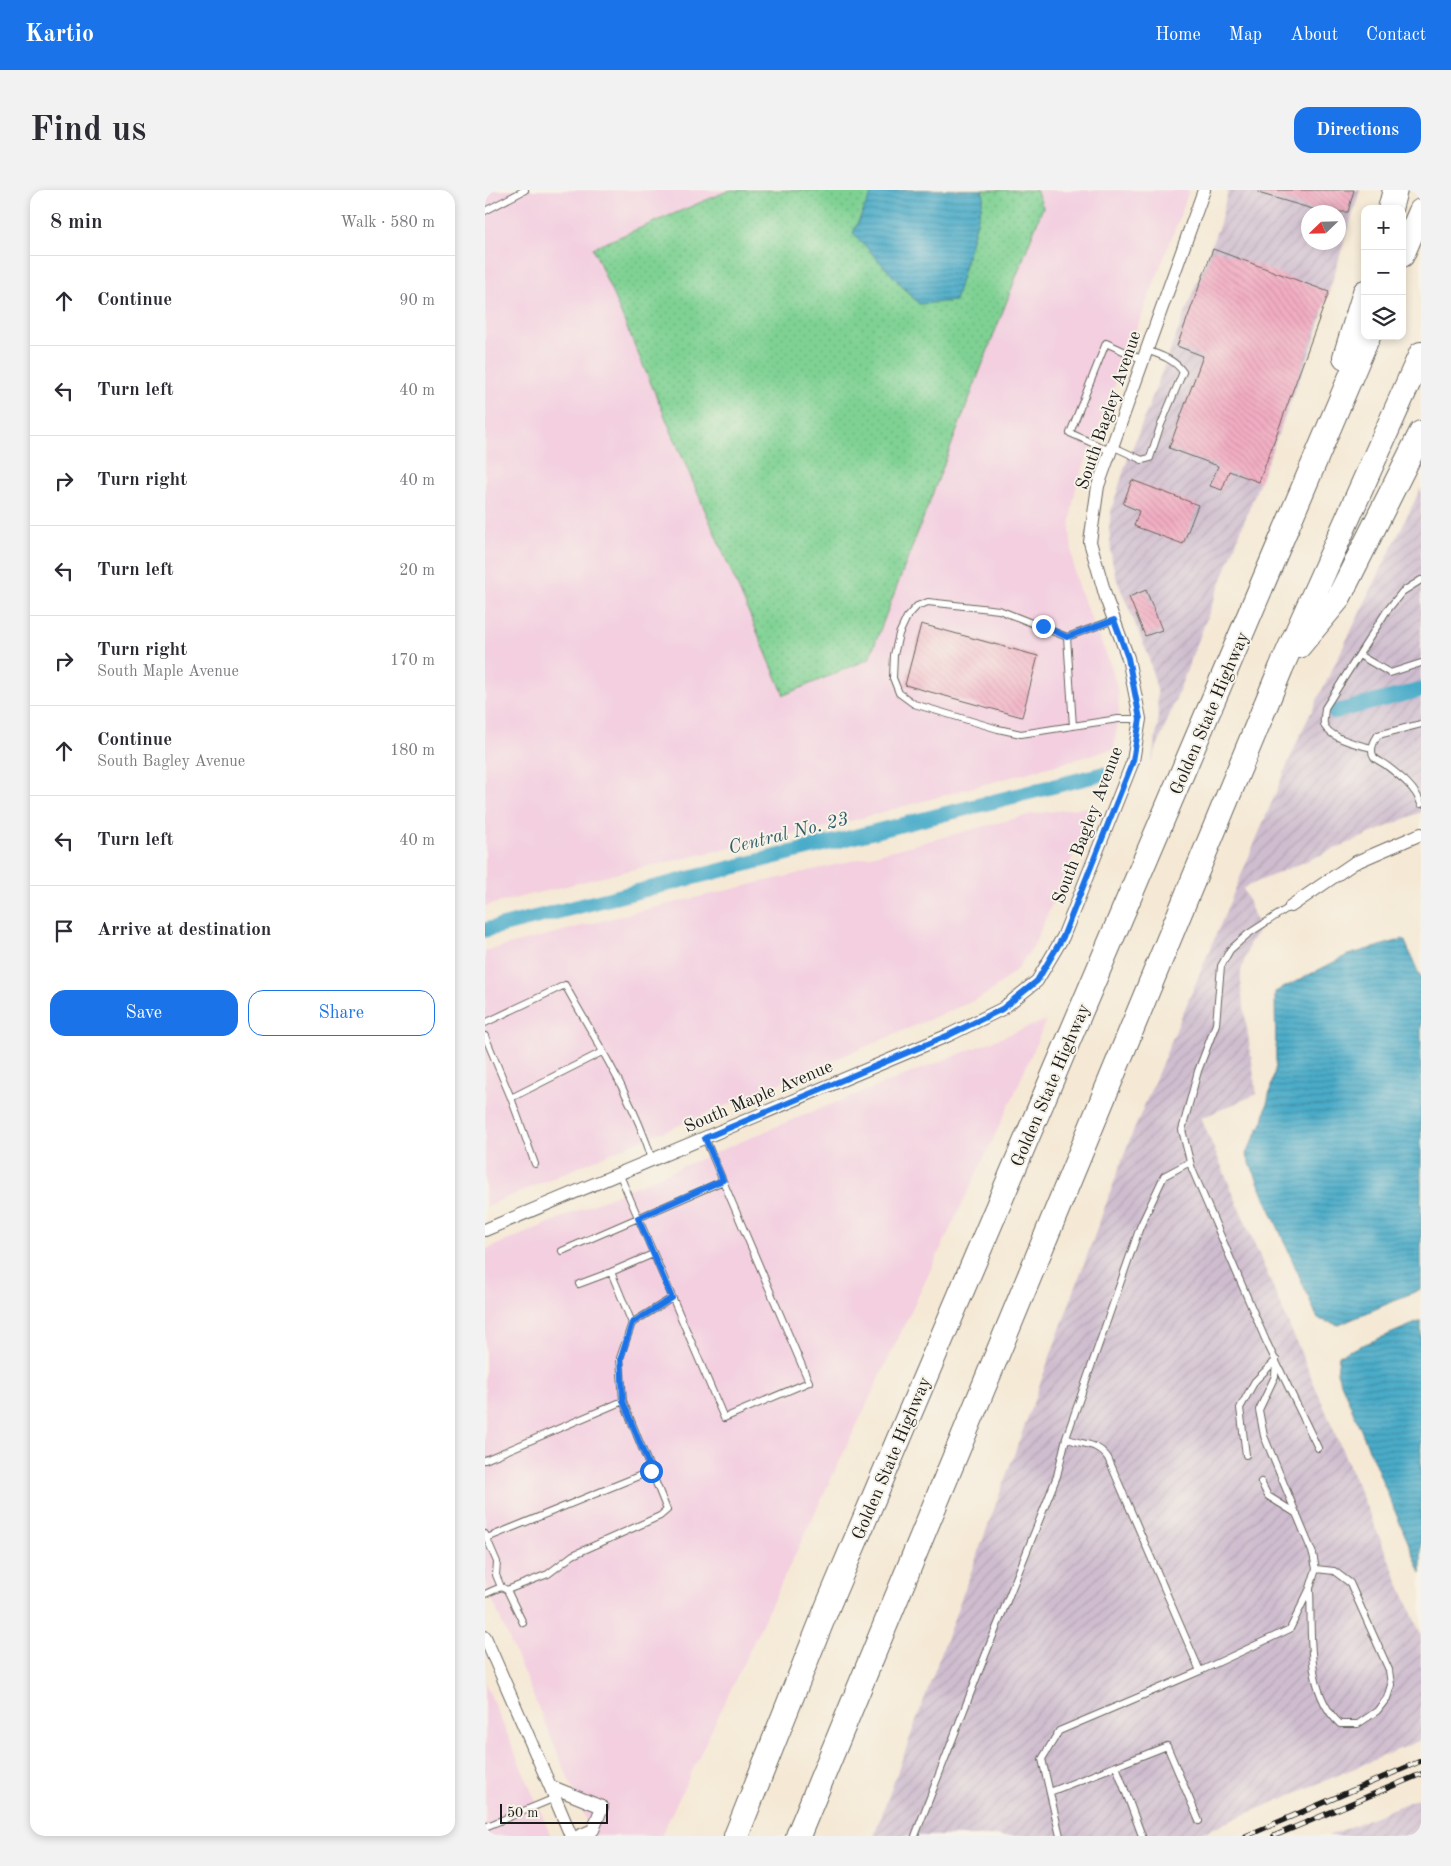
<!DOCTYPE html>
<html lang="en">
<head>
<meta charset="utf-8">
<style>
  :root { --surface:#fff; --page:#f2f2f3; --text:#2b2b33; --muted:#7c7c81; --line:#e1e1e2; --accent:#1a73e8 }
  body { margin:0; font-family:"Old Standard TT",serif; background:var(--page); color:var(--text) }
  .controls { position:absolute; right:15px; top:15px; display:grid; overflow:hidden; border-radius:10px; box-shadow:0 2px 8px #0003 }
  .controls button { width:45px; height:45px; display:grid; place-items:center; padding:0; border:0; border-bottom:1px solid var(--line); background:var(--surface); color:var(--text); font:25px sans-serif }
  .compass { position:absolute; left:816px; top:15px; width:45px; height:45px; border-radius:50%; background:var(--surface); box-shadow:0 2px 8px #0003; rotate:247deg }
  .scale { position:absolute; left:15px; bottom:12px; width:108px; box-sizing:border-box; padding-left:5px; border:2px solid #1c1c1c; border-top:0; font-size:14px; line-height:18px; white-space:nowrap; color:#1c1c1c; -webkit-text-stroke:4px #f7f3e8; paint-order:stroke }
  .stop { position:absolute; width:15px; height:15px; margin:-11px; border:4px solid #1a73e8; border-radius:50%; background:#fff }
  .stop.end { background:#1a73e8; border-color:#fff; box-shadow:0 1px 5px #0008 }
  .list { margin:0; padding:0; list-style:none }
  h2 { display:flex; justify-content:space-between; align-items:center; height:65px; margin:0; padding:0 20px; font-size:21px }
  h2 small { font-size:16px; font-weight:400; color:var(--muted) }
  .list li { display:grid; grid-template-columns:32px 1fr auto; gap:15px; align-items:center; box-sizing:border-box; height:90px; padding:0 20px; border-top:1px solid var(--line) }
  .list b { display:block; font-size:19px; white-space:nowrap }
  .list p { margin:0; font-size:16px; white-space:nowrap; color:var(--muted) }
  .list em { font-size:16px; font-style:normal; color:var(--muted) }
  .actions { display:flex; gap:10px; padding:15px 20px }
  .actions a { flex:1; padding:11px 0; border:1px solid var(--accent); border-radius:15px; text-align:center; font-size:18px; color:var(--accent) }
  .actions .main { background:var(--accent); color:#fff }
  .icon { flex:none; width:28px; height:28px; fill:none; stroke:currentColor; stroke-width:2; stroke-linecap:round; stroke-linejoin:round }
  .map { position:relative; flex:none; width:936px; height:1646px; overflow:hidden; border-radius:15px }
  header { display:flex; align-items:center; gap:30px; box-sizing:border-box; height:70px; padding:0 25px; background:var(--accent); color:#fff }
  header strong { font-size:24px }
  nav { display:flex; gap:28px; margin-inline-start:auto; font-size:18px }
  .intro { display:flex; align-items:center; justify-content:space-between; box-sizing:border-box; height:120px; padding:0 30px }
  h1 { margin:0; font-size:35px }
  .button { padding:12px 22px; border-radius:15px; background:var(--accent); color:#fff; font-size:18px; font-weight:700 }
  main { display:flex; gap:30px; padding:0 30px }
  aside { flex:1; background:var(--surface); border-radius:15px; box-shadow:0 2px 8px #0003 }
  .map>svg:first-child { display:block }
  .built { fill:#f3cfe0 }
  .industrial { fill:url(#industrial-furrows); fill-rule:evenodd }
  .grass { fill:url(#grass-dots); stroke:#4d7658 }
  .water { fill:url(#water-rules); stroke:#336472 }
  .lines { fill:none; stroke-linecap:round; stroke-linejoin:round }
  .canal { stroke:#4aacc9; stroke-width:15 }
  .building { fill:url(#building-back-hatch) }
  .service-casing { stroke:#68645d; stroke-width:8 }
  .minor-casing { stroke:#68645d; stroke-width:14 }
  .motorway-casing { stroke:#68645d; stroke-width:26 }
  .service { stroke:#fff; stroke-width:6 }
  .minor { stroke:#fff; stroke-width:12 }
  .motorway { stroke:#fff; stroke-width:24 }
  .rail-casing { stroke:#1c1c1c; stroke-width:5.5 }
  .rail { stroke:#f7f3e8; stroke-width:4; stroke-dasharray:11; stroke-linecap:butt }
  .route { stroke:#1a73e8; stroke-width:6 }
  .labels { text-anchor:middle; stroke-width:4; stroke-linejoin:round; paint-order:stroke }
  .street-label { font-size:18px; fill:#1c1c1c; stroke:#f7f3e8 }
  .water-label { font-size:19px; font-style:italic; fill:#315d6a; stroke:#f7f3e8 }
</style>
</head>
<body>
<header>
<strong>Kartio</strong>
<nav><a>Home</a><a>Map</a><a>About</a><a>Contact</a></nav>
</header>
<div class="intro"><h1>Find us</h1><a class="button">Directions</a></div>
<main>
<aside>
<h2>8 min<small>Walk · 580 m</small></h2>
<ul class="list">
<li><svg class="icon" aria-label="ahead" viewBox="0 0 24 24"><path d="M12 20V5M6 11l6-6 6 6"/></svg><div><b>Continue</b></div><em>90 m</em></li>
<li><svg class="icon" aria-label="left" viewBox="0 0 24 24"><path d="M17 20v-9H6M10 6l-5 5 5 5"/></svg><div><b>Turn left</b></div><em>40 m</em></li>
<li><svg class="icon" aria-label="right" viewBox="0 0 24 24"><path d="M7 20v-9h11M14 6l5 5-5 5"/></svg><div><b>Turn right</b></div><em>40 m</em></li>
<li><svg class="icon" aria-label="left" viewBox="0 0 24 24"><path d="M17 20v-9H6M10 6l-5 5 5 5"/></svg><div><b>Turn left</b></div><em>20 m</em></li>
<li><svg class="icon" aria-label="right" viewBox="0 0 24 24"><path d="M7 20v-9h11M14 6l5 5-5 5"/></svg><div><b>Turn right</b><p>South Maple Avenue</p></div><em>170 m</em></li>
<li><svg class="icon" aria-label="ahead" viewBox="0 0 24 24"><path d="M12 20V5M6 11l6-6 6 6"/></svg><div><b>Continue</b><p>South Bagley Avenue</p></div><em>180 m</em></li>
<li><svg class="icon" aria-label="left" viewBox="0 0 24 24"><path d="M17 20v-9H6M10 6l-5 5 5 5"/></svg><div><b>Turn left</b></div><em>40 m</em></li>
<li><svg class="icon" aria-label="arrive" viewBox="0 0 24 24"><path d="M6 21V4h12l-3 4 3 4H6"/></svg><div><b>Arrive at destination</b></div></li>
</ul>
<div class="actions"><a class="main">Save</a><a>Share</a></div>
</aside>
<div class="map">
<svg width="936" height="1646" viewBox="0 0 936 1646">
  <defs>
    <pattern id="industrial-furrows" width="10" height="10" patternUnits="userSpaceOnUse" patternTransform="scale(1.25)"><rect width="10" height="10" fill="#cfbdcf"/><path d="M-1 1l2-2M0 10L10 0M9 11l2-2" fill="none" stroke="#b1a2b1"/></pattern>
    <pattern id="grass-dots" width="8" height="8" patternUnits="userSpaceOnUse" patternTransform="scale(1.25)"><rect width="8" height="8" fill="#7ed193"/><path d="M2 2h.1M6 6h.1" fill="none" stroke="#6cb37e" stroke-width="1.8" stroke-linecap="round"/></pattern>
    <pattern id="water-rules" width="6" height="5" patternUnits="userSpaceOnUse" patternTransform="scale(1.25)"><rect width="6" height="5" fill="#4aacc9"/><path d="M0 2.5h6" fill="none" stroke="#3d8ba2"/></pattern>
    <pattern id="building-back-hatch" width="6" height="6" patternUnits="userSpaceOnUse" patternTransform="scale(1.25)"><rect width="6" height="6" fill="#f2adc3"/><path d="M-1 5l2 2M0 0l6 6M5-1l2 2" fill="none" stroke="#cf94a7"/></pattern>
  </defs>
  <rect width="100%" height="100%" fill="#f7f3e8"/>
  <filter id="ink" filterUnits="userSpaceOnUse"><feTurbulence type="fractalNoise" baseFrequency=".02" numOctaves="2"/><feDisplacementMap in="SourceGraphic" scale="10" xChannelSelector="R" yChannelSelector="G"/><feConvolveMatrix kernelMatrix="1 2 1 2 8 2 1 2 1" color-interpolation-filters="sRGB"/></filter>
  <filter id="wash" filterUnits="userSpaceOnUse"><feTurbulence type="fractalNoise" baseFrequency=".0096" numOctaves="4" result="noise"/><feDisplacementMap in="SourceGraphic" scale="20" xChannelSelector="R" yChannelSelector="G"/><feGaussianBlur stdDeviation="1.12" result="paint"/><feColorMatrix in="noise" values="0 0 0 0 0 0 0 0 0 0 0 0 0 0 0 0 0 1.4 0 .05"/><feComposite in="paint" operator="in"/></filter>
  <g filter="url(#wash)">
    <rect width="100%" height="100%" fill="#f5e9d5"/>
    <path class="built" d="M0 0H245L108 58 558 17 551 0H704L698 18 592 294 587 317 585 341 589 380 593 397 626 476 633 502 634 523 629 559 354 634 146 680 0 716Z
      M610 616 549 755 532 779 504 803 488 811 176 943 175 942 0 1017V761L155 721 370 670 547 624Z
      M561 830 529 905 176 1646H108L0 1393V1060L314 927Z
      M0 1492 40 1586 66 1646H0Z"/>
    <path class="industrial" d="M743 0H875L829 151 666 573 673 535 672 500 663 465 632 390 627 371 624 339 626 321 640 277 735 33ZM824 22H854V52H824Z
      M936 298V622L758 698 775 739 765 752 756 781V800L772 904 716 928 936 1445V1550L709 1646H389L643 954 815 545Z
      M936 1607V1646H843Z"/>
    <path class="grass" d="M245 0H551L558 17 384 469 299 505 108 58Z"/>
    <path class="water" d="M388 0H497L499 6 470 111 434 114 368 43Z
      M919 749 936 789V1099L854 1135 833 1129 761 964 778 931 791 875 790 802 863 765Z
      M936 1131V1383L852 1183 854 1165Z"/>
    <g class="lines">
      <path class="canal" d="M849 522 936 500
        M0 740 617 584"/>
    </g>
    <g id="blocks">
      <path class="building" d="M774 0H869L863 22H838L773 3Z
        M728 59 844 102 774 292 744 281 737 300 725 296 733 276 684 258 718 166 692 156Z
        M647 290 713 315 698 354 649 336 654 321 638 314Z
        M661 400 677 440 660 446 644 407Z
        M436 434 553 466 537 527 420 495Z"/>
    </g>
  </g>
  <g filter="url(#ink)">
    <use href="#blocks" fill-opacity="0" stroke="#68645d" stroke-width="1"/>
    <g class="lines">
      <defs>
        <path id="service" d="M0 21 40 0
          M627 256 657 270 665 268 675 237 698 182C689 169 675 165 661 160
          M625 261 585 243 621 153 658 170
          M629 430 582 447 514 420 443 412 432 416 422 427 414 444 409 465 408 488 414 503 429 514 513 539 536 544 633 529H655
          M582 447 588 536
          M874 465 905 483 936 473
          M936 534 893 545C889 551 884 560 889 567 892 571 899 573 902 576 915 586 931 598 936 614
          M887 558C874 555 843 548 839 534 838 529 840 523 840 518L901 422 917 402 936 390
          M806 716 763 744 745 760 736 776 731 834 713 881 697 940 707 979 781 1151 833 1258
          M0 833 80 795C111 851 148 908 167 969
          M0 846 26 908 50 974
          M26 908 117 862
          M134 983 239 1228 324 1192 238 991
          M77 1061 238 991 220 948
          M94 1094 126 1082
          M147 1133 126 1082 168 1064
          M581 1248 655 1037 679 986 705 972
          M761 1265 755 1218 770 1191 791 1170
          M0 1270 138 1211
          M776 1292 783 1306 812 1324
          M0 1344 12 1372 11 1385 16 1397
          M2 1348 166 1281
          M825 1399C827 1443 820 1502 855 1534H873L892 1521 902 1508 906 1495 904 1480 865 1393 849 1381 831 1379
          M22 1400 63 1384 88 1365 175 1326 182 1320 138 1211 135 1168 147 1133 187 1108
          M0 1404 16 1397 22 1400 38 1433
          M631 1576 682 1556 714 1631
          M565 1602 631 1576 657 1646
          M0 1637 70 1608
          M430 1646 500 1466 572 1286 581 1248C598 1256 611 1251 623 1268L715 1481 805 1439 825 1398 831 1379 828 1364 779 1246 774 1220 790 1186 791 1170
          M575 1646 557 1569 574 1541 715 1481"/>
        <path id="minor" d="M806 716 869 673 936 644
          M0 1040 464 845 517 819 552 791 578 747 648 571 655 529 643 468 622 411 605 352 613 296 719 0
          M0 1447 65 1596
          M86 1646 65 1596 117 1617 108 1640 94 1646"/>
        <path id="motorway" d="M905 19 910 0
          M917 65 936 21
          M860 167 880 102
          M814 456 853 409 936 243
          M251 1646 344 1413 883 146
          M313 1646 796 478 936 164"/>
      </defs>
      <use href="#service" class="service-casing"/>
      <use href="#minor" class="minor-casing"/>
      <use href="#motorway" class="motorway-casing"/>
      <use href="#service" class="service"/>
      <use href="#minor" class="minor"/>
      <use href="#motorway" class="motorway"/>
      <defs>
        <path id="rail" d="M761 1646 936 1571
          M789 1646 936 1584"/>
      </defs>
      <use href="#rail" class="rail-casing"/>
      <use href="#rail" class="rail"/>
    </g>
  </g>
  <g class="lines" filter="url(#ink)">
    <path class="route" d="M166 1281 138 1211 136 1168 147 1133 187 1108 153 1028 238 990 220 948 464 845 517 819 552 791 578 747 648 571 655 529 643 468 629 430 582 447 558 436"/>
  </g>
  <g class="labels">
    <g class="street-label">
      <text transform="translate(623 220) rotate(-71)" y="6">South Bagley Avenue</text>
      <text transform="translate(724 523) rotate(-67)" y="6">Golden State Highway</text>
      <text transform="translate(602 635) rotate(-69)" y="6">South Bagley Avenue</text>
      <text transform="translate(565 895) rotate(-67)" y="6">Golden State Highway</text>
      <text transform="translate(273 906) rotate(-23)" y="6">South Maple Avenue</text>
      <text transform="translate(406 1268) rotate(-67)" y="6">Golden State Highway</text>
    </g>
    <g class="water-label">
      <text transform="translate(303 642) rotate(-14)" y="7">Central No. 23</text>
    </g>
  </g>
</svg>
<div class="controls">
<button>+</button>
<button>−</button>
<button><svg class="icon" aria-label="layers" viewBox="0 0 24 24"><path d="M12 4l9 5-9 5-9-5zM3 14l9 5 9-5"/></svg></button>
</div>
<svg class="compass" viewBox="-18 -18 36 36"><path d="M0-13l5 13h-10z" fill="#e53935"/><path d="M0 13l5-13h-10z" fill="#7c7c81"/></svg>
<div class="scale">50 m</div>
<div class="stop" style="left:166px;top:1281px"></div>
<div class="stop end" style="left:558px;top:436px"></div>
</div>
</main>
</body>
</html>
